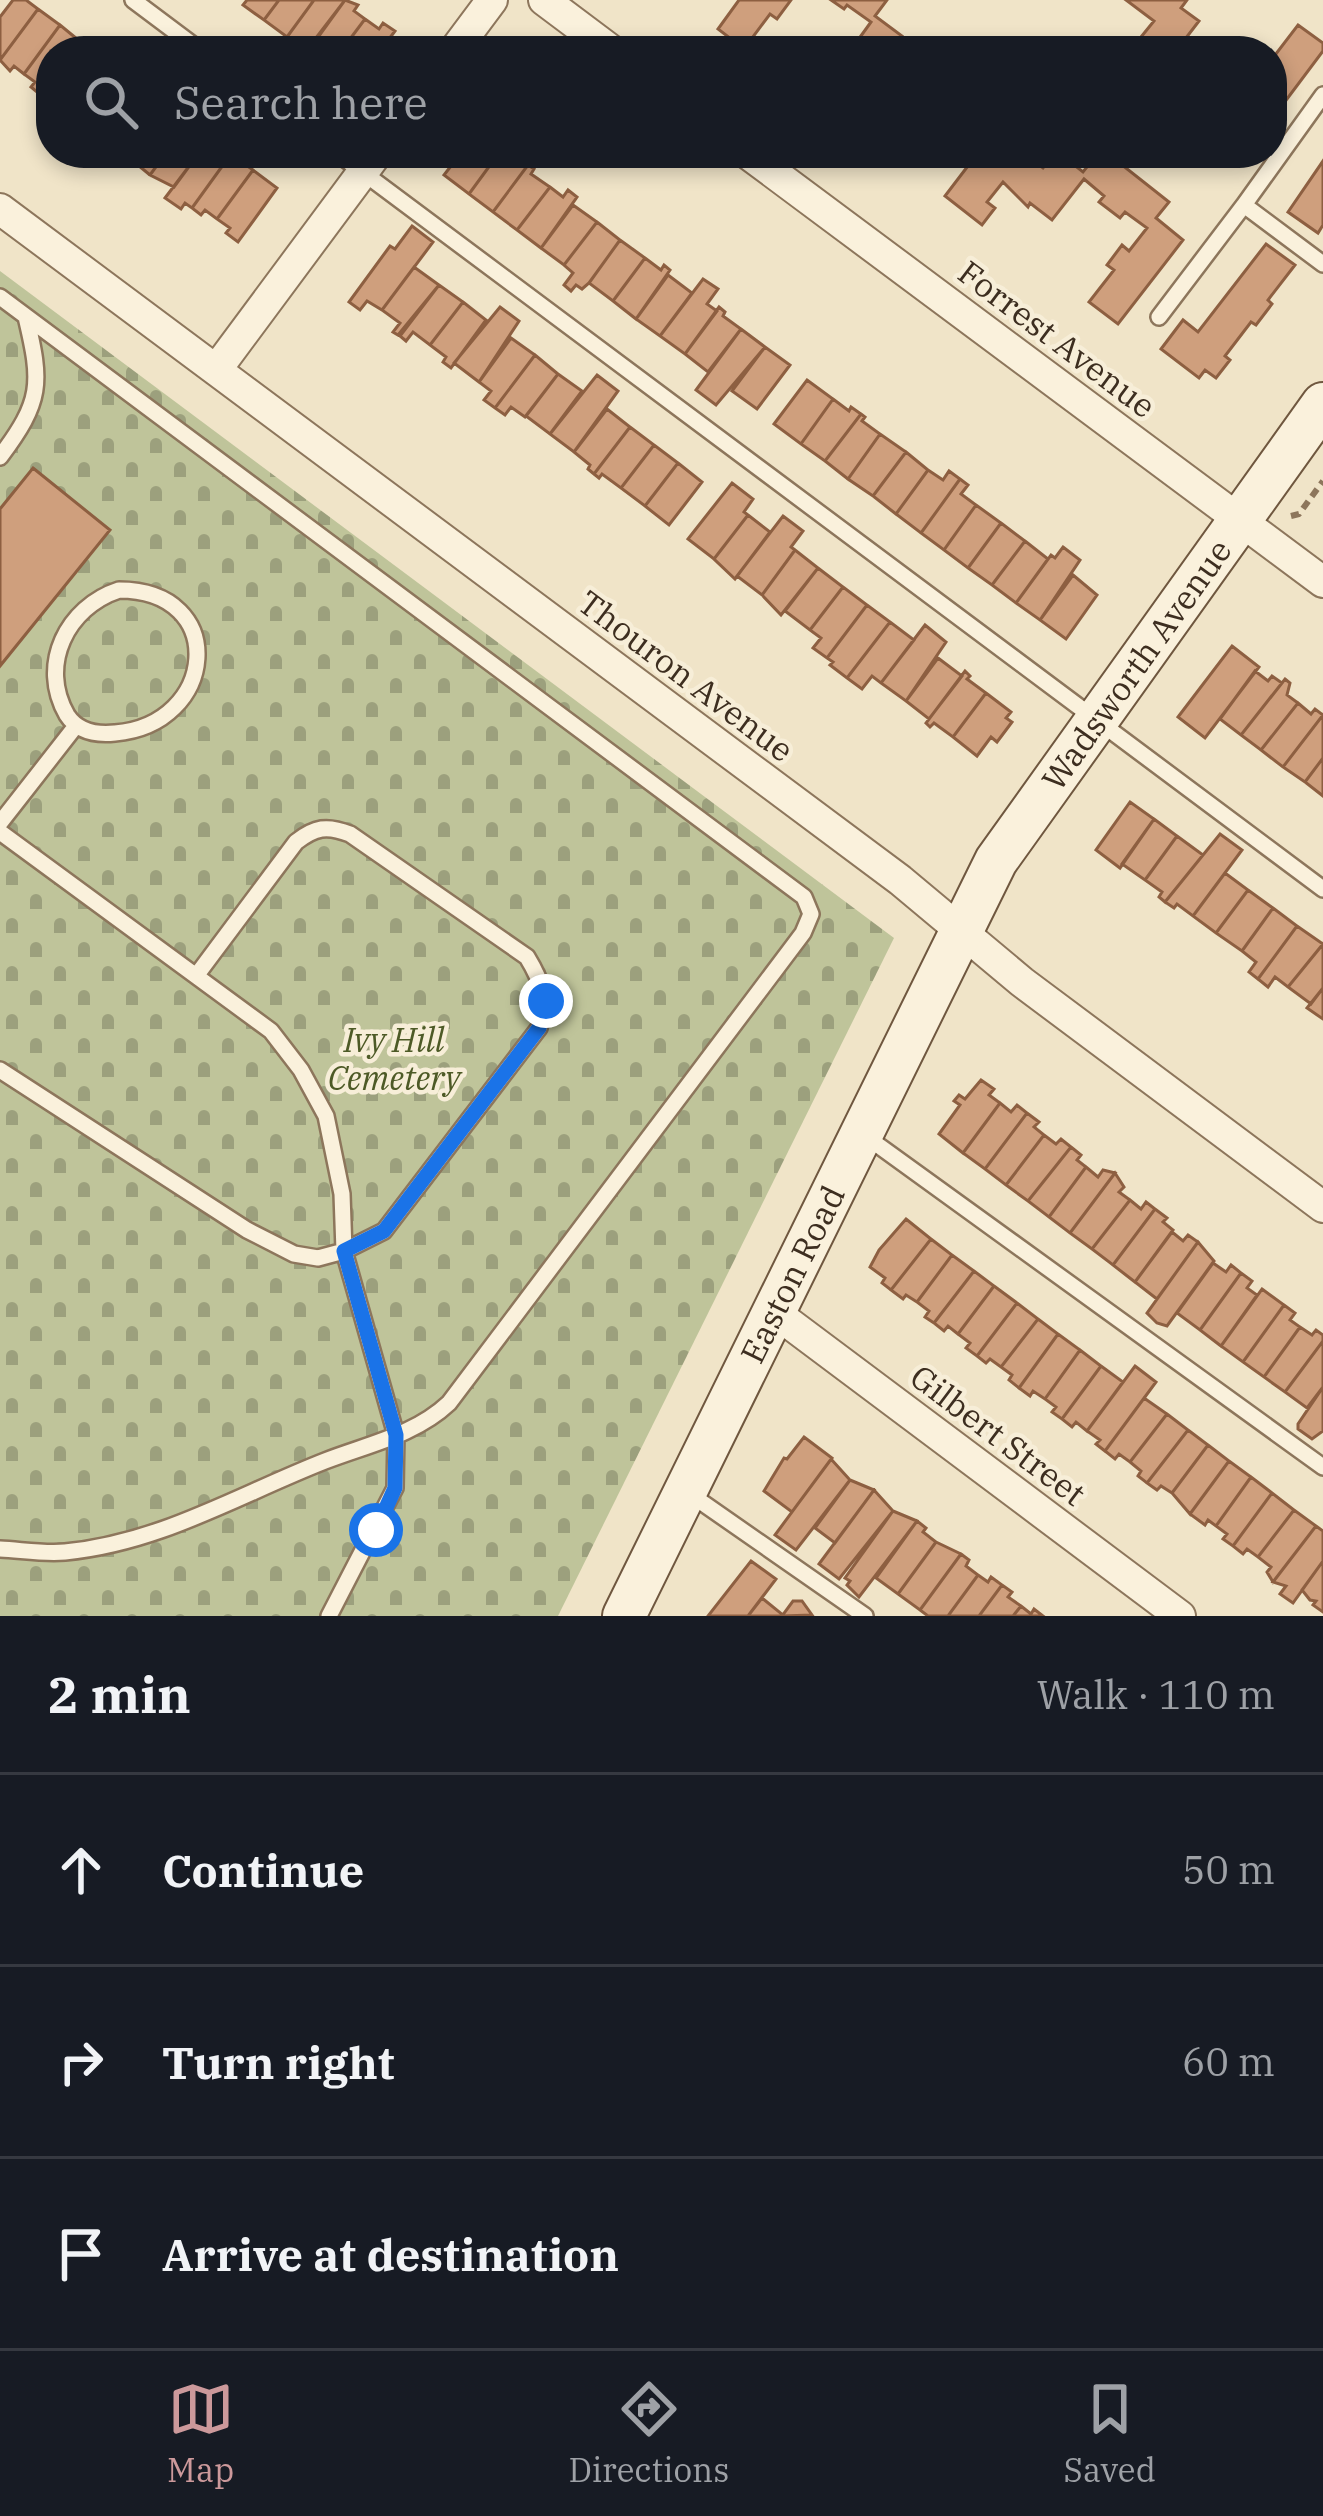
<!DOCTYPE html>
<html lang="en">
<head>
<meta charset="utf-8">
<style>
  :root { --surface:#171b24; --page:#242831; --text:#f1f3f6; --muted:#9ea1a6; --line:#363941; --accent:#cc999b }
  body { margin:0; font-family:"IBM Plex Serif",serif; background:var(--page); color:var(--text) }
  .stop { position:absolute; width:36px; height:36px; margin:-27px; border:9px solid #1a73e8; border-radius:50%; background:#fff }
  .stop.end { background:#1a73e8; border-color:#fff; box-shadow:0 3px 12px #0008 }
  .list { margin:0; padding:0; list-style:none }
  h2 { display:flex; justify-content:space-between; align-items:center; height:156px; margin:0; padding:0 48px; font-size:51px }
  h2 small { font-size:39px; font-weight:400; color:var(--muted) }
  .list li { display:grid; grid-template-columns:78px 1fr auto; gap:36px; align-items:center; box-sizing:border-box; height:192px; padding:0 48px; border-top:3px solid var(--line) }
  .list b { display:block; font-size:45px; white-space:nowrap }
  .list em { font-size:39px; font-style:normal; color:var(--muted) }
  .icon { flex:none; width:66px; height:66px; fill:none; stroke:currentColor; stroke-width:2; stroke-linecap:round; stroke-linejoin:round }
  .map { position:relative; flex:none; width:1323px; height:1616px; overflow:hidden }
  .search { position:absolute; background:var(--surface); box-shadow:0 6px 18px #0003; left:36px; right:36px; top:36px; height:132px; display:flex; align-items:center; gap:30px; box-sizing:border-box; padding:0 42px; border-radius:48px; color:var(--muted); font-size:45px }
  .sheet { height:732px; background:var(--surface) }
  nav { display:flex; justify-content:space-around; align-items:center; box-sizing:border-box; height:168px; border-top:3px solid var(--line); background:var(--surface); font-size:33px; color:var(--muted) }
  nav a { display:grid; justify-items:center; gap:6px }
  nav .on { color:var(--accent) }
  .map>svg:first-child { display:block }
  .cemetery { fill:url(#cemetery-stones) }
  .building { fill:#cf9f7d; stroke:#8d5f41; stroke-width:3 }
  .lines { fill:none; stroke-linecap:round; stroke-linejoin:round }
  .lane-casing { stroke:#8d765c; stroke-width:20 }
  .street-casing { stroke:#8d765c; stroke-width:34 }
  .secondary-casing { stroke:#6f573f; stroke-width:46 }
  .path { stroke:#8d765c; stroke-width:6; stroke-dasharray:9 6; stroke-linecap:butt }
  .lane { stroke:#faf1dc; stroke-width:15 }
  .street { stroke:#faf1dc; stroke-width:30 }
  .secondary { stroke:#faf1dc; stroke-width:42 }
  .route { stroke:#1a73e8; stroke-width:15 }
  .labels { text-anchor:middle; stroke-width:9; stroke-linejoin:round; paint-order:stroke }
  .street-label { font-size:33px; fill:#3d2e20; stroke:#f7eed8 }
  .park-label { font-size:33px; font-style:italic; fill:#4d5a26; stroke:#f7eed8 }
</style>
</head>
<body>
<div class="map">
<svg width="1323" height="1616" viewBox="0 0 1323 1616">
  <defs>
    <pattern id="cemetery-stones" width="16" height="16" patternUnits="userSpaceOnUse" patternTransform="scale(3)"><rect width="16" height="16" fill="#bfc49a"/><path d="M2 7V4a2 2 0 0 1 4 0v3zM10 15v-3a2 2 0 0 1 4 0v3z" fill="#9ca07d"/></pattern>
  </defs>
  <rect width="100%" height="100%" fill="#f0e4c8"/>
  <path class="cemetery" d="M0 271 894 938 558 1616H0Z"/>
  <path class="building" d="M13 0H26L38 9 0 60V17Z
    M247 0H279L264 20 243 5Z
    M279 0H314L287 37 264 20Z
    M314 0H345L306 51 287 37Z
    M345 0 358 5 354 11 365 19 341 51H308Z
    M739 0H791L777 19 770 14 744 49 718 29Z
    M831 0H887L875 16 902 36 891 51H850L871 22 847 5 844 9Z
    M1126 0H1187L1181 8 1199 21 1176 51H1160L1141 37 1154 21Z
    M38 9 60 25 24 74 14 66 10 71 0 60Z
    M365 19 379 29 383 23 395 31 380 51H341Z
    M60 25 82 43 76 51H51V84L42 96 31 87 35 82 24 74Z
    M1298 25 1323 43V51L1272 119V59Z
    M133 153H166L150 175 139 166 142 162Z
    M166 153H199L174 187 150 175Z
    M199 153 231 154 192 208 185 203 181 209 165 198Z
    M461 153H499L469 194 444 175Z
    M499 153 528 165 493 212 469 194Z
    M990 153H1024L1043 168 1055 153H1059L1083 172 1098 153H1107L1169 202 1156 218 1183 240 1118 324 1089 302 1114 270 1107 265 1122 245 1129 251 1147 228 1125 212 1120 218 1099 202 1104 196 1084 179 1052 220 1030 203 1028 207 1003 182 987 202 995 208 982 225 945 196 974 158 981 164Z
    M231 154 253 170 217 219 205 210 201 215 192 208Z
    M1323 161V225L1318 233 1288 212Z
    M528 165 534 169 531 174 550 187 517 230 493 212Z
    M253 170 277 188 238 242 226 233 230 228 217 219Z
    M550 187 563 197 568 190 577 197 541 248 517 230Z
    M573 205 597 222 564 265 541 248Z
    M597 222 620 240 589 283 582 289 576 285 571 291 564 285 573 273 564 265Z
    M412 226 433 242 382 310 367 301 360 310 349 302 390 246 395 249Z
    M620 240 645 258 613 301 589 283Z
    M1266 244 1295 265 1268 300 1272 304 1256 325 1251 322 1225 356 1230 360 1216 378 1205 370 1199 378 1161 349 1183 320 1198 332Z
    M645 258 661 270 664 265 670 270 636 319 613 301Z
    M414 267 439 285 398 335 393 332 400 323 382 310Z
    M668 275 692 293 660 336 636 319Z
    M703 279 718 289 707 304 717 311 685 354 660 336Z
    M439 285 463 302 430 345 413 332 406 341 400 336Z
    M463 302 486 320 451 368 443 362 446 357 430 345Z
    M500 307 519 321 479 382 454 363Z
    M719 307 725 312 723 316 741 329 708 372 685 354Z
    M741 329 765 347 716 405 696 390Z
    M511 338 535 355 495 408 484 400 491 391 479 382Z
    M765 347 790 365 757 409 732 391Z
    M535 355 558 374 525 417 511 407 505 415 495 408Z
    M558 374 582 391 550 434 526 416Z
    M597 375 618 391 574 452 550 434Z
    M807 380 833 399 801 444 774 424Z
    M833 399 849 411 851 407 861 414 825 461 801 444Z
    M607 409 630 427 594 474 588 469 590 465 574 452Z
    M861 414 865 417 862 421 880 434 848 479 825 461Z
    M630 427 654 445 621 488 602 474 599 478 594 474Z
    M880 434 906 452 873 496 848 479Z
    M654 445 678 463 645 506 621 488Z
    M906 452 928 470 896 514 873 496Z
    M678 463 702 482 669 525 645 506Z
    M33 468 110 530 0 666V509Z
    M928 470 943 480 949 471 960 479 921 533 896 514Z
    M960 479 968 485 961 494 976 505 944 550 921 533Z
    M732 483 753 499 744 512 748 515 714 559 688 539Z
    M976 505 1001 523 968 568 944 550Z
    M748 515 770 532 735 579 714 559Z
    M783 516 803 531 791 547 795 550 762 595 737 576Z
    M1001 523 1025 541 992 585 968 568Z
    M1025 541 1048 559 1016 603 992 585Z
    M1063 547 1080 560 1040 620 1016 603 1051 555 1055 558Z
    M795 550 818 568 781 615 762 595Z
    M818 568 843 587 810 630 785 611Z
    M1073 575 1097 595 1066 639 1040 620Z
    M843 587 867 605 827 658 813 648 821 638 810 630Z
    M867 605 890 622 847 678 830 665 833 662 827 658Z
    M890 622 914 640 881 683 872 676 862 689 847 678Z
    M925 625 946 642 906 701 881 683Z
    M1232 646 1259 667 1205 738 1178 717Z
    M938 658 962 676 929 719 906 701Z
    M965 671 970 676 967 679 986 693 953 737 934 723 930 727 926 723Z
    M1255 671 1268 681 1272 676 1282 683 1241 735 1220 719Z
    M1285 679 1290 683 1287 695 1298 703 1261 750 1241 735Z
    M986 693 1011 712 1006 718 1012 722 997 742 991 737 977 756 953 737Z
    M1298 703 1311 714 1315 709 1323 715 1283 767 1261 750Z
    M1323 715V758L1305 782 1283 767Z
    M1323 758V796L1305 782Z
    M1130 802 1154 819 1120 868 1096 850Z
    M1154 819 1177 836 1145 880 1122 864Z
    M1220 834 1242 850 1193 916 1177 904 1174 908 1165 902Z
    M1177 836 1203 855 1165 902 1159 897 1162 892 1145 880Z
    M1225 873 1248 890 1216 933 1193 916Z
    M1248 890 1273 908 1242 951 1216 933Z
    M1273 908 1297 926 1258 979 1249 972 1256 962 1242 951Z
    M1297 926 1323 944 1288 987 1275 977 1268 987 1258 979Z
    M1323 944V988L1311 1004 1288 987Z
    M1323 988V1019L1307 1008Z
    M981 1080 994 1089 989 1095 1000 1103 963 1153 939 1134 960 1105 954 1101 959 1095 965 1099Z
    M1000 1103 1011 1112 1017 1105 1027 1113 985 1169 963 1153Z
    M1027 1113 1039 1122 1034 1127 1044 1135 1006 1185 985 1169Z
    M1044 1135 1056 1144 1061 1139 1071 1147 1028 1201 1006 1185Z
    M1071 1147 1081 1155 1077 1160 1086 1167 1049 1217 1028 1201Z
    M1086 1167 1098 1177 1103 1170 1115 1173 1070 1233 1049 1217Z
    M1115 1173 1124 1187 1119 1192 1130 1200 1092 1249 1070 1233Z
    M1130 1200 1141 1209 1146 1202 1155 1209 1113 1265 1092 1249Z
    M1155 1209 1167 1218 1163 1222 1173 1230 1135 1282 1113 1265Z
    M906 1219 931 1239 891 1290 882 1283 885 1278 870 1267 879 1250Z
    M1172 1232 1183 1241 1188 1235 1198 1242 1157 1299 1135 1282Z
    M931 1239 952 1255 917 1302 906 1295 903 1299 891 1290Z
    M1198 1242 1214 1261 1167 1326 1157 1323 1147 1313Z
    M952 1255 974 1271 934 1323 925 1317 929 1311 917 1302Z
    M1213 1263 1226 1272 1231 1265 1241 1273 1200 1330 1177 1313Z
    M974 1271 994 1286 958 1334 948 1326 944 1331 934 1323Z
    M1241 1273 1252 1281 1247 1288 1257 1295 1221 1346 1200 1330Z
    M994 1286 1017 1303 977 1356 966 1348 970 1343 958 1334Z
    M1262 1289 1284 1305 1243 1362 1221 1346Z
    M1017 1303 1038 1319 1001 1367 990 1359 986 1363 977 1356Z
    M1284 1305 1295 1313 1290 1320 1300 1327 1264 1377 1243 1362Z
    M1038 1319 1058 1334 1019 1388 1009 1380 1012 1375 1001 1367Z
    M1300 1327 1312 1335 1316 1330 1323 1335V1341L1285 1392 1264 1377Z
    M1058 1334 1080 1350 1045 1399 1033 1391 1030 1396 1019 1388Z
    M1323 1341V1387L1307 1408 1285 1392Z
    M1080 1350 1101 1366 1062 1419 1052 1412 1056 1407 1045 1399Z
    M1101 1366 1123 1382 1087 1431 1076 1422 1072 1427 1062 1419Z
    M1135 1366 1156 1382 1105 1451 1096 1444 1100 1440 1087 1431Z
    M1323 1387V1431L1312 1439 1298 1429V1424Z
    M1144 1398 1167 1414 1130 1462 1119 1454 1115 1459 1105 1451Z
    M1167 1414 1188 1430 1147 1483 1138 1476 1141 1471 1130 1462Z
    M1188 1430 1208 1445 1172 1493 1161 1486 1157 1490 1147 1483Z
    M804 1437 832 1458 792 1512 764 1491 784 1458 787 1459Z
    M1208 1445 1229 1461 1190 1514 1172 1493Z
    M831 1459 850 1480 796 1550 775 1535Z
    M1229 1461 1251 1477 1216 1526 1208 1520 1205 1525 1190 1514Z
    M1251 1477 1272 1493 1233 1546 1223 1539 1227 1534 1216 1526Z
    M850 1480 874 1490 835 1543 815 1528Z
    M874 1490 893 1511 839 1579 819 1564Z
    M1272 1493 1294 1510 1258 1557 1247 1549 1243 1554 1233 1546Z
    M1294 1510 1316 1526 1273 1582 1267 1572 1271 1567 1258 1557Z
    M893 1511 917 1521 859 1597 847 1585 850 1581 845 1578Z
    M917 1521 926 1528 923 1532 936 1542 898 1594 876 1578Z
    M1316 1526 1323 1531V1561L1293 1603 1280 1594 1286 1586 1273 1582Z
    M936 1542 961 1554 920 1610 898 1594Z
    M961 1554 969 1560 966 1566 978 1575 948 1616H928L920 1610Z
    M751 1561 776 1579 748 1616H708Z
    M1323 1561V1612L1313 1605 1316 1601 1310 1600 1302 1590Z
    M978 1575 988 1582 991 1577 1002 1585 979 1616H948Z
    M1002 1585 1012 1592 1008 1597 1021 1606 1013 1616H979Z
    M762 1598 783 1615 782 1616H748Z
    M793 1601H802L812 1615 782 1616Z
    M1021 1606 1031 1614 1034 1609 1043 1616H1013Z"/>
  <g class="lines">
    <defs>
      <path id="lane" d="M133 0 201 51
        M1323 95 1244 205 1323 264
        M337 153 1323 889
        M0 297 804 897 811 914 803 933 449 1403C415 1435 369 1444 325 1461 238 1495 160 1543 65 1552 44 1554 21 1550 0 1549
        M1159 317 1244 205
        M0 457C42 401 42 384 26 317
        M119 590C230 590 217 725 115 733 96 735 78 732 67 715 38 665 67 607 119 590Z
        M0 823 75 727
        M0 832 271 1031 301 1070 326 1116 342 1194 344 1251 396 1435 395 1488 329 1616
        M0 1070 247 1230 294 1254 318 1258 344 1251 384 1231 539 1028C547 998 543 983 527 957L350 834C327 825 315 827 296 842L196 976
        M864 1135 1323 1467
        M687 1492 865 1616"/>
      <path id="street" d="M544 0 612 51
        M454 51 492 0
        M747 153 1323 582
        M0 209 900 880 1022 982 1323 1207
        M216 370 377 153
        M773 1311 1180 1616"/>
      <g id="secondary">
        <path id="s1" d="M624 1616 996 861 1323 404"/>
      </g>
    </defs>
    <use href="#lane" class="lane-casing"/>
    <use href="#street" class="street-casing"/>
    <use href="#secondary" class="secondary-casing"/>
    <path class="path" d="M1291 516 1299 514 1323 481"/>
    <use href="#lane" class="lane"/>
    <use href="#street" class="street"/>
    <use href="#secondary" class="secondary"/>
  </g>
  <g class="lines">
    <path class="route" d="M376 1530 395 1488 396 1435 344 1251 384 1231 539 1028 546 1001"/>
  </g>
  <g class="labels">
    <g class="street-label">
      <text transform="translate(1057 339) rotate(37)" y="12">Forrest Avenue</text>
      <text dy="12" stroke="none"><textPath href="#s1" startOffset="1083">Wadsworth Avenue</textPath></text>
      <text transform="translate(686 676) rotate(37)" y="12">Thouron Avenue</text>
      <text dy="12" stroke="none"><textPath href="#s1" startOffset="381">Easton Road</textPath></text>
      <text transform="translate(998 1435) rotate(37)" y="12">Gilbert Street</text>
    </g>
    <g class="park-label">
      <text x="394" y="1052">Ivy Hill<tspan x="394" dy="38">Cemetery</tspan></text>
    </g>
  </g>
</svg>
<div class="stop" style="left:376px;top:1530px"></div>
<div class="stop end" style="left:546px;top:1001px"></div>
<div class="search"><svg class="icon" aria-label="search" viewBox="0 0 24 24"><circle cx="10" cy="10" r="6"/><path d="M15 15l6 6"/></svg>Search here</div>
</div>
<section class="sheet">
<h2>2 min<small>Walk · 110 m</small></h2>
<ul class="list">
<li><svg class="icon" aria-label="ahead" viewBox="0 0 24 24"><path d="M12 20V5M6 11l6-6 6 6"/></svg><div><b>Continue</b></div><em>50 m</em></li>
<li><svg class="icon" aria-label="right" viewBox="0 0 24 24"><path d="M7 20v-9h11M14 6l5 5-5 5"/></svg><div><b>Turn right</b></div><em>60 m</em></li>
<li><svg class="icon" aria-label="arrive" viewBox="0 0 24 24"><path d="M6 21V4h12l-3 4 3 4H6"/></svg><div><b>Arrive at destination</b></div></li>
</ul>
</section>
<nav>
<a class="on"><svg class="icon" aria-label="map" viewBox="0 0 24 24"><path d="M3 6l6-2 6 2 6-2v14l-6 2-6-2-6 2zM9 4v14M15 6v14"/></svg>Map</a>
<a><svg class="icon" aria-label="directions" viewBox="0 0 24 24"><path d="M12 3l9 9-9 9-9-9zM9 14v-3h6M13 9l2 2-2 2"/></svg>Directions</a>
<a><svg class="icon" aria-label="saved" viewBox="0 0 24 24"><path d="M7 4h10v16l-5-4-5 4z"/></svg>Saved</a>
</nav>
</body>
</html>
